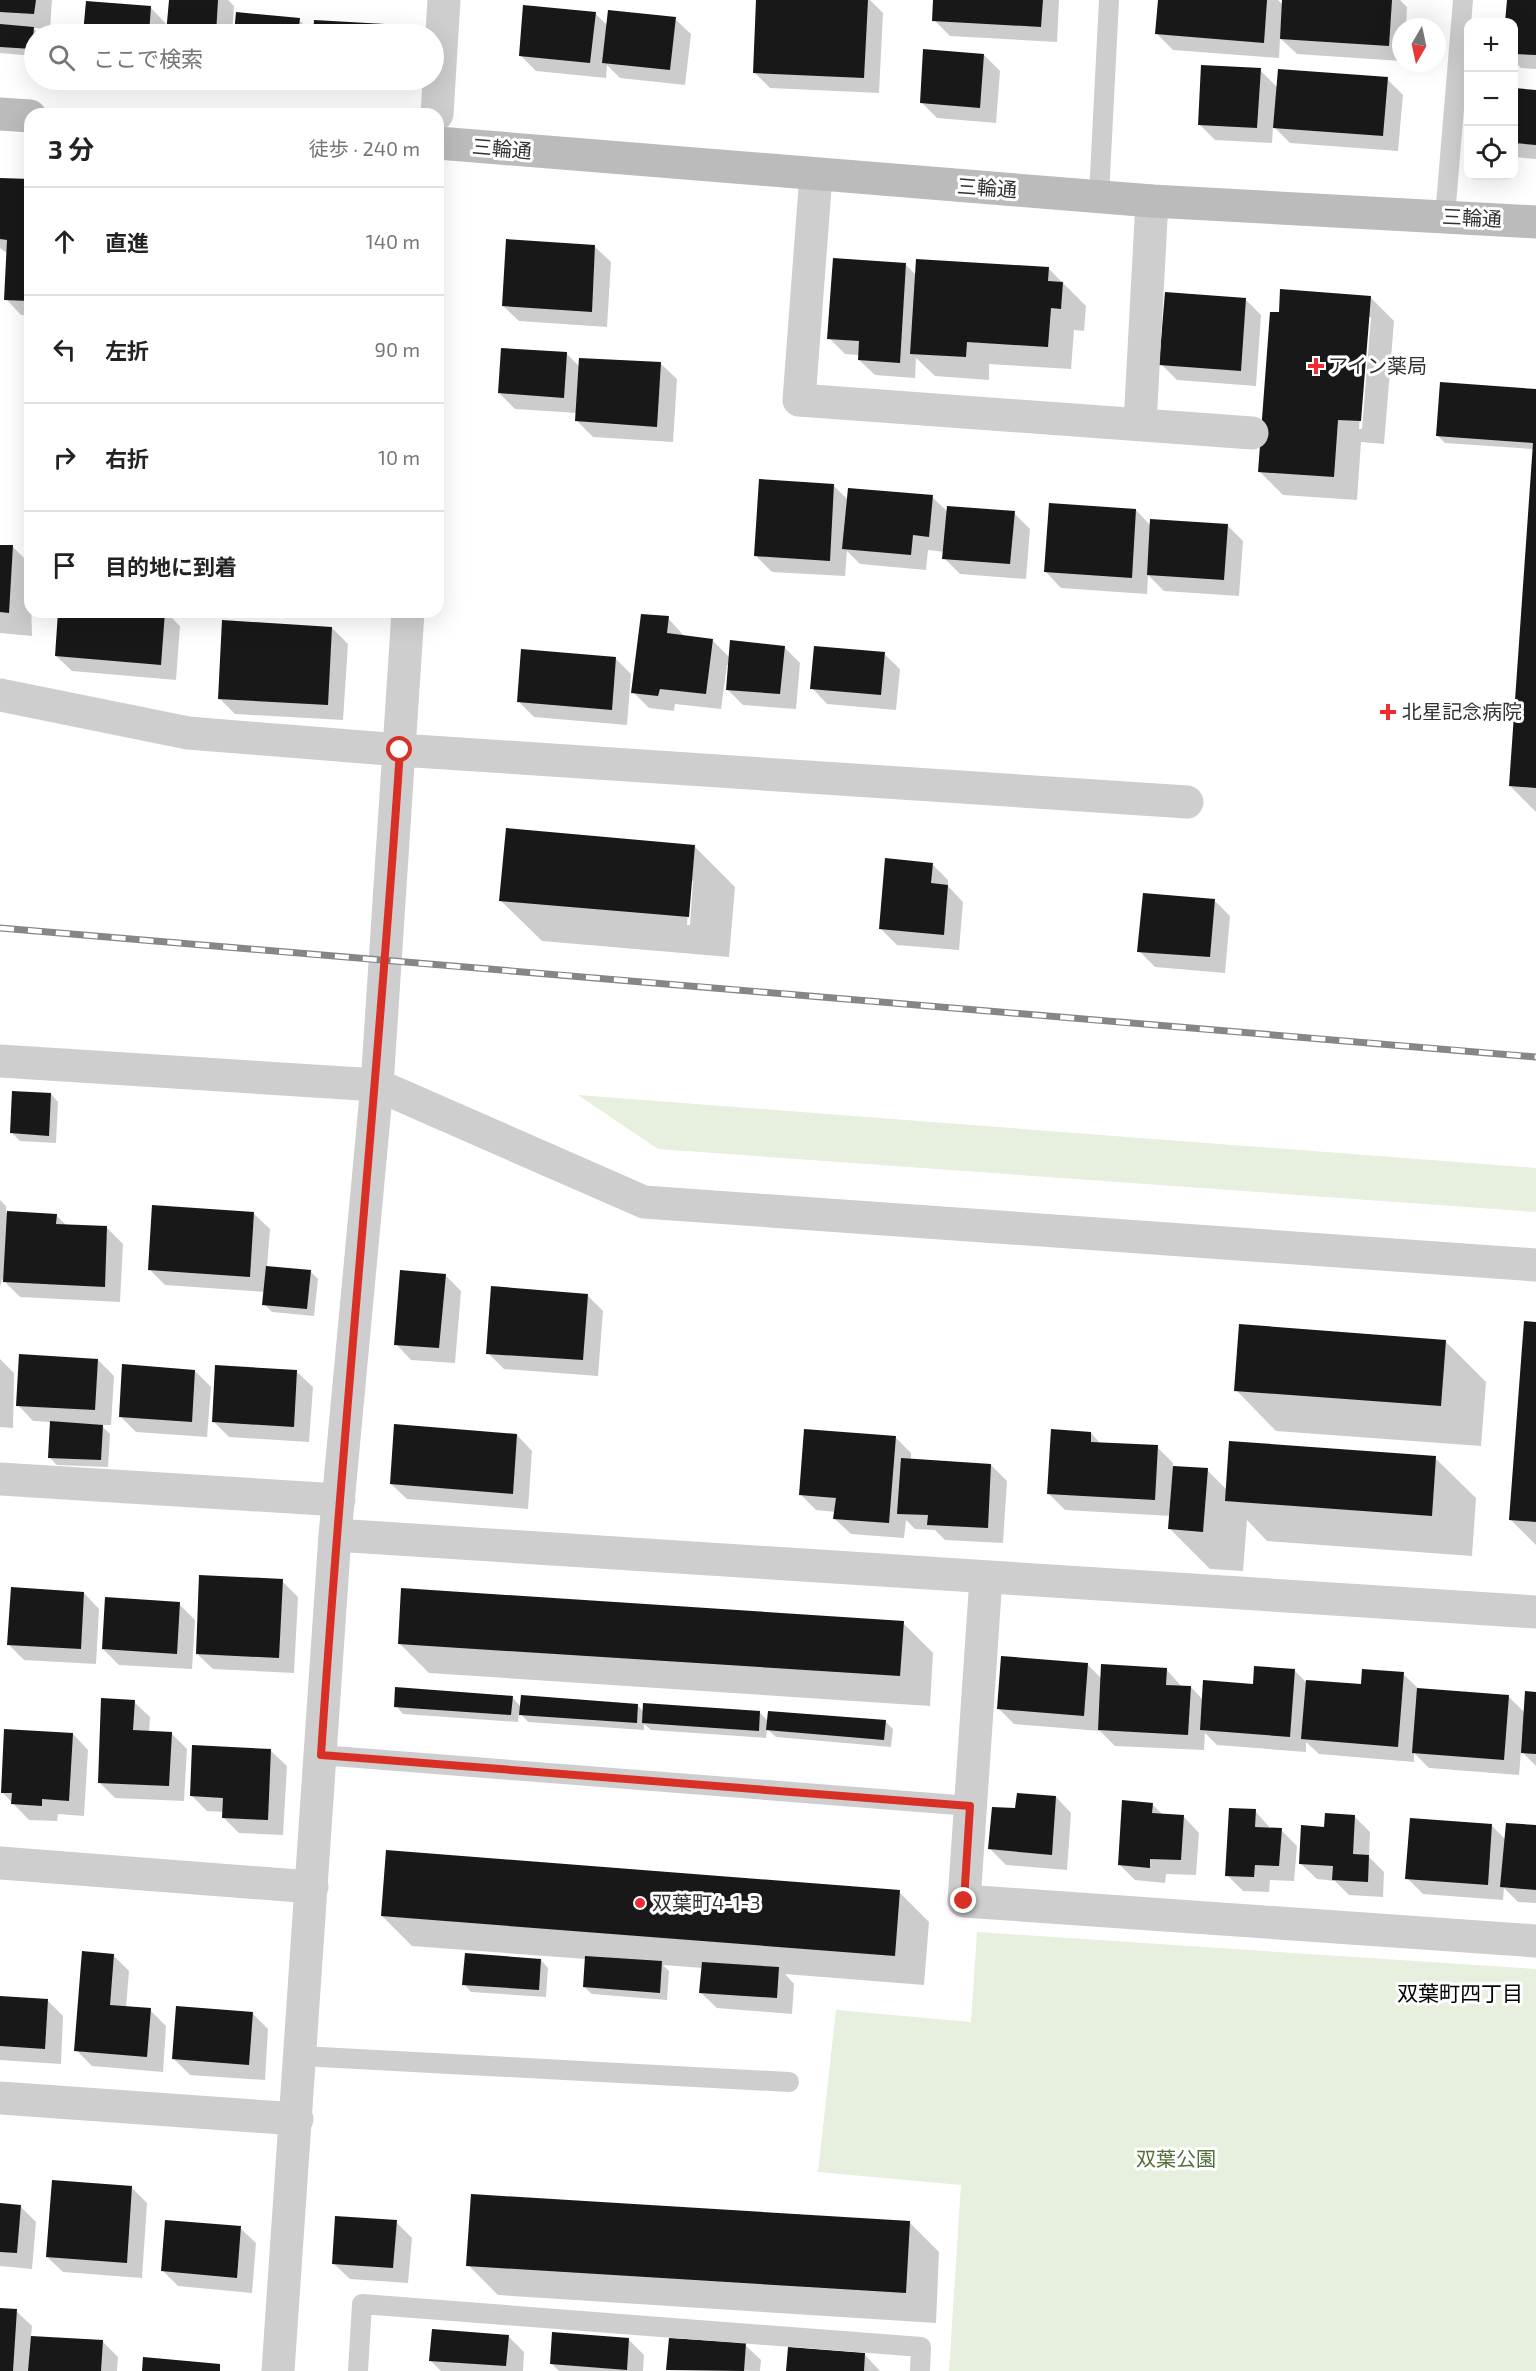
<!DOCTYPE html>
<html lang="ja">
<head>
<meta charset="utf-8">
<style>
  :root { --surface:#fff; --page:#f6f6f6; --text:#222; --muted:#767676; --line:#e0e0e0 }
  body { margin:0; font-family:"Exo 2","Noto Sans JP",sans-serif; background:var(--page); color:var(--text) }
  .controls { position:absolute; right:18px; top:18px; display:grid; overflow:hidden; border-radius:12px; box-shadow:0 6px 24px #0002 }
  .controls button { width:54px; height:54px; display:grid; place-items:center; padding:0; border:0; border-bottom:2px solid var(--line); background:var(--surface); color:var(--text); font:30px sans-serif }
  .compass { position:absolute; left:1392px; top:18px; width:54px; height:54px; border-radius:50%; background:var(--surface); box-shadow:0 6px 24px #0002; rotate:189deg }
  .stop { position:absolute; width:18px; height:18px; margin:-14px; border:4px solid #d93025; border-radius:50%; background:#fff }
  .stop.end { background:#d93025; border-color:#fff; box-shadow:0 2px 6px #0008 }
  .list { margin:0; padding:0; list-style:none }
  h2 { display:flex; justify-content:space-between; align-items:center; height:78px; margin:0; padding:0 24px; font-size:26px }
  h2 small { font-size:20px; font-weight:400; color:var(--muted) }
  .list li { display:grid; grid-template-columns:39px 1fr auto; gap:18px; align-items:center; box-sizing:border-box; height:108px; padding:0 24px; border-top:2px solid var(--line) }
  .list b { display:block; font-size:22px; white-space:nowrap }
  .list em { font-size:20px; font-style:normal; color:var(--muted) }
  .icon { flex:none; width:33px; height:33px; fill:none; stroke:currentColor; stroke-width:2; stroke-linecap:round; stroke-linejoin:round }
  .map { position:relative; flex:none; width:1536px; height:2371px; overflow:hidden }
  .search { position:absolute; background:var(--surface); box-shadow:0 6px 24px #0002; left:24px; top:24px; width:420px; height:66px; display:flex; align-items:center; gap:15px; box-sizing:border-box; padding:0 21px; border-radius:33px; color:var(--muted); font-size:22px }
  .panel { position:absolute; background:var(--surface); box-shadow:0 6px 24px #0002; left:24px; top:108px; width:420px; height:510px; border-radius:18px }
  .map>svg:first-child { display:block }
  .green { fill:#e7efdf }
  .shadow { fill:#0003; fill-rule:evenodd }
  .building { fill:#181818 }
  .lines { fill:none; stroke-linecap:round; stroke-linejoin:round }
  .lane { stroke:#cecece; stroke-width:20 }
  .street { stroke:#cecece; stroke-width:33 }
  .secondary { stroke:#bbb; stroke-width:33 }
  .rail-casing { stroke:#868686; stroke-width:7 }
  .rail { stroke:#fff; stroke-width:4.5; stroke-dasharray:14; stroke-linecap:butt }
  .route { stroke:#d93025; stroke-width:8 }
  .poi-dot { fill:#f12b34; stroke:#fff; stroke-width:2 }
  .labels { text-anchor:middle; stroke-width:6; stroke-linejoin:round; paint-order:stroke }
  .street-label { font-size:20px; fill:#313131; stroke:#fff }
  .poi-label { font-size:20px; fill:#313131; stroke:#fff; text-anchor:start }
  .park-label { font-size:20px; fill:#53713b; stroke:#fff }
  .neighbourhood-label { font-size:21px; fill:#000; stroke:#fff }
</style>
</head>
<body>
<div class="map">
<svg width="1536" height="2371" viewBox="0 0 1536 2371">
  <rect width="100%" height="100%" fill="#fff"/>
  <path class="green" d="M578 1095 1536 1168V1212L658 1149Z
    M977 1932 1536 1969V2371H949L961 2185 818 2172 836 2010 971 2022Z"/>
  <path class="shadow" d="M0 0H52L50 29 33 28 39 34H34V56L0 53Z
    M170 0H228L234 6 232 34H85L88 2 151 8 168 26Z
    M758 0H870L883 13 879 93 770 88 754 72Z
    M935 0H1059L1057 42 950 36 934 20Z
    M1159 0H1278L1283 5V0H1400L1407 7 1406 27H1401V61L1297 54 1280 38 1279 58 1173 50 1157 34Z
    M1508 0H1536V69L1521 68 1514 61V22H1507Z
    M595 13 608 26 675 19 691 34 685 85 620 78 607 65 606 78 536 71 520 55Z
    M238 14 299 20 314 34H236Z
    M315 21 384 25 393 34H314Z
    M984 55 1000 71 996 123 937 118 921 102Z
    M1260 70 1278 88 1387 79 1403 95 1398 151 1290 143 1273 126 1272 143 1215 140 1199 124Z
    M348 80H397V83Z
    M1514 90 1536 91V159L1514 157Z
    M0 179 30 180V315H21L6 299 8 254 0 248Z
    M595 247 611 262 607 327 519 321 503 306Z
    M905 264 917 276 1048 268 1086 306 1084 331 1074 330 1071 369 989 364V380L935 376 916 358 915 378 875 375 859 360V355L845 354 829 338Z
    M1370 297 1394 321 1384 444 1361 442 1357 500 1283 495 1260 472ZM1368 317H1371L1362 429H1359Z
    M1245 299 1261 315 1256 386 1177 380 1161 364Z
    M566 353 580 367 661 364 677 379 673 442 593 437 577 421V413L515 409 499 393Z
    M1536 391V812L1510 786 1533 449 1445 443 1438 436Z
    M834 486 848 500 932 497 948 512 1014 513 1030 529 1026 579 960 574 944 558 945 552 928 550 926 570 860 564 847 551 845 576 772 572 756 556Z
    M1136 510 1151 526 1227 525 1243 541 1239 596 1164 591 1148 575 1147 594 1061 588 1046 572Z
    M0 546 13 547 30 564 32 636 0 633Z
    M60 612H166L180 626 176 680 72 671 56 656Z
    M668 618 684 636 712 640 730 658 784 647 800 663 796 709 743 705 727 689 730 666 727 665 721 709 675 704 674 711 649 708 633 692Z
    M332 628 348 644 343 720 235 714 219 698Z
    M884 654 900 669 896 710 827 704 812 688Z
    M615 658 631 674 627 725 534 717 518 701Z
    M694 846 735 887 729 957 542 941 501 901ZM690 881H693L690 925H687Z
    M932 864 948 880V886L963 902 959 950 897 945 881 929Z
    M1214 900 1230 916 1225 973 1155 967 1139 951Z
    M51 1094 58 1102 56 1143 20 1141 12 1133Z
    M0 1200 6 1206V1213L56 1215 67 1226 107 1228 123 1244 120 1302 20 1297 2 1279 0 1287Z
    M254 1214 270 1229 267 1267 310 1271 318 1279 314 1316 272 1312 264 1304 265 1292 165 1285 149 1269Z
    M445 1275 461 1291 455 1363 411 1360 396 1344Z
    M587 1295 603 1311 598 1376 504 1369 488 1353Z
    M1536 1324V1545L1510 1519Z
    M1445 1341 1486 1382 1481 1446 1276 1431 1236 1390Z
    M0 1359 14 1373 13 1428 0 1427Z
    M98 1360 114 1376 111 1425H101L110 1434 108 1467 57 1465 49 1457 51 1422 33 1421 18 1405Z
    M195 1371 211 1387 207 1437 136 1432 120 1416Z
    M297 1372 313 1387 309 1442 229 1437 213 1421Z
    M1091 1433 1101 1444 1157 1447 1173 1463V1467L1207 1470 1227 1490 1435 1458 1476 1498 1472 1556 1267 1541 1247 1520 1243 1571 1210 1569 1170 1529 1171 1516 1065 1510 1049 1494Z
    M517 1435 532 1451 528 1509 407 1499 391 1484Z
    M895 1437 911 1453V1460L991 1465 1007 1481 1003 1543 945 1540 935 1530 915 1529 906 1520 904 1538 851 1534 835 1519 836 1512 816 1510 800 1494Z
    M282 1581 298 1597 294 1673 213 1669 197 1654Z
    M84 1593 99 1609 96 1664 24 1660 8 1644Z
    M179 1604 195 1620 192 1669 119 1665 103 1649Z
    M903 1623 933 1653 930 1706 429 1673 399 1643Z
    M1087 1664 1102 1679 1166 1669 1182 1687H1191L1203 1700 1254 1686 1295 1671 1307 1683 1363 1686 1403 1674 1420 1690 1509 1697 1525 1713 1536 1693V1766L1521 1751 1519 1775 1429 1768 1414 1753V1762L1319 1754 1306 1742V1752L1217 1745 1205 1733 1204 1750 1115 1746 1100 1731 1014 1724 998 1708Z
    M512 1697 521 1707 637 1705 644 1712 760 1713 769 1722 885 1721 893 1729 891 1747 776 1737 767 1729 766 1738 651 1730 644 1724V1730L528 1722 519 1712 518 1722 403 1714 396 1706Z
    M134 1702 150 1717 149 1732 171 1733 187 1749 184 1801 115 1798 99 1782Z
    M73 1734 88 1750 84 1816 58 1814 57 1821 29 1820 2 1792Z
    M271 1751 287 1766 283 1835 239 1833 224 1818V1812L207 1811 191 1795Z
    M1056 1797 1071 1813 1067 1870 1006 1865 990 1849 1017 1810Z
    M1152 1804 1164 1816 1184 1817 1199 1833 1196 1875 1166 1874 1165 1883 1135 1880 1120 1865Z
    M1255 1811 1271 1829 1281 1830 1297 1846 1294 1881 1270 1880 1269 1892 1243 1891 1227 1875Z
    M1355 1817 1370 1832 1369 1857 1384 1872 1383 1897 1349 1895 1335 1881 1317 1879 1301 1864 1325 1829Z
    M1492 1826 1506 1840 1536 1826V1903L1518 1902 1504 1888 1503 1900 1423 1894 1407 1878Z
    M899 1892 929 1922 924 1985 785 1974 794 1984 792 2014 717 2008 701 1993 703 1968 663 1965 669 1971 667 2000 592 1994 584 1987 586 1959 412 1946 382 1916Z
    M113 1955 129 1971 126 2008 150 2010 166 2026 163 2072 92 2066 76 2050Z
    M541 1960 548 1968 546 1997 471 1992 464 1984Z
    M0 1998 47 2000 63 2016 61 2064 0 2060Z
    M252 2013 268 2029 265 2080 190 2075 174 2059Z
    M131 2187 147 2203 142 2278 63 2272 47 2257Z
    M0 2204 20 2206 36 2222 32 2269 0 2266Z
    M396 2222 412 2238 408 2283 350 2279 334 2264Z
    M909 2222 939 2252 936 2323 498 2295 468 2265Z
    M240 2228 256 2243 252 2293 178 2286 162 2270Z
    M0 2310 16 2311 32 2326 31 2337 102 2341 118 2357 117 2371H0Z
    M508 2336 524 2352 523 2371H441L431 2361Z
    M628 2339 644 2355 643 2371H559L551 2363Z
    M745 2345 761 2360 760 2371 668 2369Z
    M864 2354 880 2371H787Z"/>
  <path class="building" d="M0 0H36L34 14 0 12Z
    M169 0H218L216 34H166Z
    M756 0H868L864 78 753 73Z
    M933 0H1043L1041 27 932 21Z
    M1158 0H1267L1264 43 1155 34Z
    M1282 0H1392L1389 46 1280 39Z
    M1507 0H1536V55L1514 54V22H1505Z
    M86 1 151 6 149 34H83Z
    M523 5 596 12 590 63 519 56Z
    M608 10 676 17 670 70 602 63Z
    M236 12 300 18 298 34H234Z
    M314 20 385 24 384 34H313Z
    M0 24 34 27 32 49 0 47Z
    M923 49 984 54 980 108 920 103Z
    M1201 65 1261 68 1257 128 1198 125Z
    M1278 69 1388 77 1383 136 1273 128Z
    M1514 88 1536 90V145L1514 143Z
    M0 178 30 179V301L4 300 7 240 0 239Z
    M506 239 595 245 592 312 502 306Z
    M833 258 906 263 900 363 858 360 859 341 827 339Z
    M916 259 1049 267 1048 281 1063 282 1061 309 1051 308 1048 347 967 342 966 357 910 354Z
    M1280 289 1371 296 1361 421 1338 420 1334 477 1258 472 1270 312H1279Z
    M1165 292 1246 298 1241 371 1159 365Z
    M501 348 567 352 564 398 498 393Z
    M579 358 661 362 657 427 575 421Z
    M1440 382 1536 389V788L1509 786 1533 443 1436 436Z
    M759 479 834 484 830 561 754 556Z
    M848 488 933 495 929 537 913 535 911 555 842 549Z
    M1049 503 1136 509 1132 578 1044 572Z
    M947 506 1015 511 1010 564 942 559Z
    M1150 519 1228 524 1224 580 1147 575Z
    M0 545H13L9 613 0 612Z
    M58 612H165L161 665 55 656Z
    M641 614 669 616 667 633 713 639 706 694 660 689 658 696 631 693Z
    M222 620 332 627 328 705 218 699Z
    M730 640 785 646 780 694 726 690Z
    M814 646 885 652 881 695 810 689Z
    M521 649 616 657 612 710 517 702Z
    M506 828 695 845 689 917 499 901Z
    M885 858 933 863 931 883 948 885 944 935 879 929Z
    M1143 893 1215 899 1210 957 1137 952Z
    M12 1091 51 1093 49 1136 10 1133Z
    M152 1205 254 1212 250 1277 148 1270Z
    M7 1211 57 1214 56 1224 107 1226 105 1287 3 1282Z
    M266 1266 311 1270 307 1309 262 1305Z
    M400 1270 446 1274 439 1348 394 1345Z
    M491 1286 588 1294 583 1360 486 1354Z
    M1524 1321 1536 1322V1522L1509 1520Z
    M1239 1324 1446 1340 1441 1406 1234 1391Z
    M19 1354 98 1359 95 1410 16 1406Z
    M122 1364 195 1370 192 1422 119 1417Z
    M215 1365 297 1370 294 1427 212 1422Z
    M50 1421 103 1425 101 1460 48 1458Z
    M394 1424 517 1434 513 1494 390 1484Z
    M804 1429 896 1436 889 1523 833 1519 836 1498 799 1495Z
    M1051 1429 1091 1432V1442L1158 1445 1155 1500 1047 1494Z
    M1229 1441 1436 1456 1432 1516 1225 1501Z
    M901 1458 991 1464 988 1528 927 1525 928 1515 897 1514Z
    M1173 1466 1208 1468 1203 1532 1168 1529Z
    M199 1575 283 1579 279 1658 196 1654Z
    M11 1587 84 1592 81 1649 7 1645Z
    M401 1588 904 1621 900 1676 398 1644Z
    M105 1597 180 1602 177 1654 102 1649Z
    M1001 1656 1088 1663 1084 1716 997 1709Z
    M1101 1664 1167 1668 1166 1685 1191 1686 1188 1735 1098 1730Z
    M1254 1666 1295 1669 1290 1737 1200 1730 1203 1680 1253 1684Z
    M1362 1669 1404 1672 1398 1747 1301 1739 1306 1680 1361 1684Z
    M395 1687 513 1696 511 1715 394 1707Z
    M1417 1688 1509 1695 1504 1760 1412 1753Z
    M1525 1691 1536 1692V1754L1521 1753Z
    M521 1695 638 1704 637 1723 519 1715Z
    M101 1698 135 1700 133 1730 172 1732 169 1786 98 1783Z
    M643 1703 760 1711 759 1731 642 1723Z
    M768 1711 886 1720 884 1740 766 1730Z
    M4 1729 73 1733 69 1801 42 1799V1806L11 1804 12 1793H1Z
    M192 1745 271 1749 268 1820 222 1818 223 1798 190 1796Z
    M1017 1793 1056 1796 1052 1855 988 1849 992 1807 1015 1808Z
    M1122 1800 1153 1803 1152 1813 1184 1815 1181 1860 1150 1859V1868L1118 1865Z
    M1229 1808 1256 1809 1255 1827 1282 1828 1279 1866 1255 1865 1254 1877 1225 1876Z
    M1325 1813 1355 1815 1353 1854 1369 1855 1368 1882 1332 1880 1333 1866 1299 1864 1301 1825 1324 1827Z
    M1410 1818 1492 1824 1488 1885 1405 1879Z
    M1506 1823 1536 1825V1890L1500 1887Z
    M386 1850 900 1890 895 1956 381 1916Z
    M82 1951 114 1954 110 2005 151 2008 147 2057 74 2051Z
    M465 1953 541 1959 539 1990 462 1985Z
    M585 1956 662 1961 660 1993 583 1987Z
    M702 1962 779 1967 777 1998 699 1993Z
    M0 1996 48 1999 45 2049 0 2046Z
    M176 2006 253 2012 249 2065 172 2059Z
    M52 2180 132 2186 127 2263 46 2257Z
    M471 2194 910 2221 906 2293 466 2266Z
    M0 2203 21 2205 17 2253 0 2252Z
    M335 2216 397 2220 393 2268 332 2264Z
    M165 2220 241 2226 237 2278 161 2271Z
    M0 2308 17 2309 13 2371H0Z
    M432 2329 509 2335 506 2366 429 2361Z
    M552 2332 629 2338 627 2370 550 2364Z
    M31 2336 103 2340 101 2371H28Z
    M669 2338 746 2343 744 2371 666 2370Z
    M788 2347 865 2353 864 2371H786Z
    M143 2357 220 2364V2371H142Z"/>
  <g class="lines">
    <path class="lane" d="M1099 196 1109 0
      M1445 217 1463 0
      M321 1755 970 1806
      M301 2056 789 2082
      M358 2371 362 2304 921 2347 920 2371"/>
    <path class="street" d="M437 114 444 0
      M816 175 799 400 1252 433
      M1140 424 1152 201
      M0 695 188 733 400 750 1187 802
      M0 1061 377 1085 644 1202 1536 1265
      M0 1479 339 1500
      M335 1535 1536 1612
      M986 1578 964 1901 1536 1941
      M0 1863 312 1887
      M0 2098 297 2119
      M278 2371 335 1535 377 1085 408 612"/>
    <path class="secondary" d="M0 114 30 116
      M438 143 1152 201 1536 222"/>
    <defs>
      <path id="rail" d="M0 928 1536 1057"/>
    </defs>
    <use href="#rail" class="rail-casing"/>
    <use href="#rail" class="rail"/>
  </g>
  <g class="lines">
    <path class="route" d="M400 750C378 1085 343 1419 321 1755L970 1806 964 1901"/>
  </g>
  <g class="poi-dot">
    <path d="M1313 357h6v6h6v6h-6v6h-6v-6h-6v-6h6z"/>
    <path d="M1385 703h6v6h6v6h-6v6h-6v-6h-6v-6h6z"/>
    <circle cx="640" cy="1903" r="6"/>
  </g>
  <g class="labels">
    <g class="street-label">
      <text transform="translate(502 149) rotate(5)" y="7">三輪通</text>
      <text transform="translate(987 188) rotate(4)" y="7">三輪通</text>
      <text transform="translate(1472 218) rotate(3)" y="7">三輪通</text>
    </g>
    <g class="poi-label">
      <text x="1328" y="373">アイン薬局</text>
      <text x="1402" y="719">北星記念病院</text>
      <text x="652" y="1910">双葉町4-1-3</text>
    </g>
    <g class="park-label">
      <text x="1176" y="2166">双葉公園</text>
    </g>
    <g class="neighbourhood-label">
      <text x="1460" y="2001">双葉町四丁目</text>
    </g>
  </g>
</svg>
<div class="controls">
<button>+</button>
<button>−</button>
<button><svg class="icon" aria-label="locate" viewBox="0 0 24 24"><circle cx="12" cy="12" r="6"/><path d="M12 2v4M12 18v4M2 12h4M18 12h4"/></svg></button>
</div>
<svg class="compass" viewBox="-18 -18 36 36"><path d="M0-13l5 13h-10z" fill="#e53935"/><path d="M0 13l5-13h-10z" fill="#767676"/></svg>
<div class="stop" style="left:400px;top:750px"></div>
<div class="stop end" style="left:964px;top:1901px"></div>
<div class="search"><svg class="icon" aria-label="search" viewBox="0 0 24 24"><circle cx="10" cy="10" r="6"/><path d="M15 15l6 6"/></svg>ここで検索</div>
<section class="panel">
<h2>3 分<small>徒歩 · 240 m</small></h2>
<ul class="list">
<li><svg class="icon" aria-label="ahead" viewBox="0 0 24 24"><path d="M12 20V5M6 11l6-6 6 6"/></svg><div><b>直進</b></div><em>140 m</em></li>
<li><svg class="icon" aria-label="left" viewBox="0 0 24 24"><path d="M17 20v-9H6M10 6l-5 5 5 5"/></svg><div><b>左折</b></div><em>90 m</em></li>
<li><svg class="icon" aria-label="right" viewBox="0 0 24 24"><path d="M7 20v-9h11M14 6l5 5-5 5"/></svg><div><b>右折</b></div><em>10 m</em></li>
<li><svg class="icon" aria-label="arrive" viewBox="0 0 24 24"><path d="M6 21V4h12l-3 4 3 4H6"/></svg><div><b>目的地に到着</b></div></li>
</ul>
</section>
</div>
</body>
</html>
